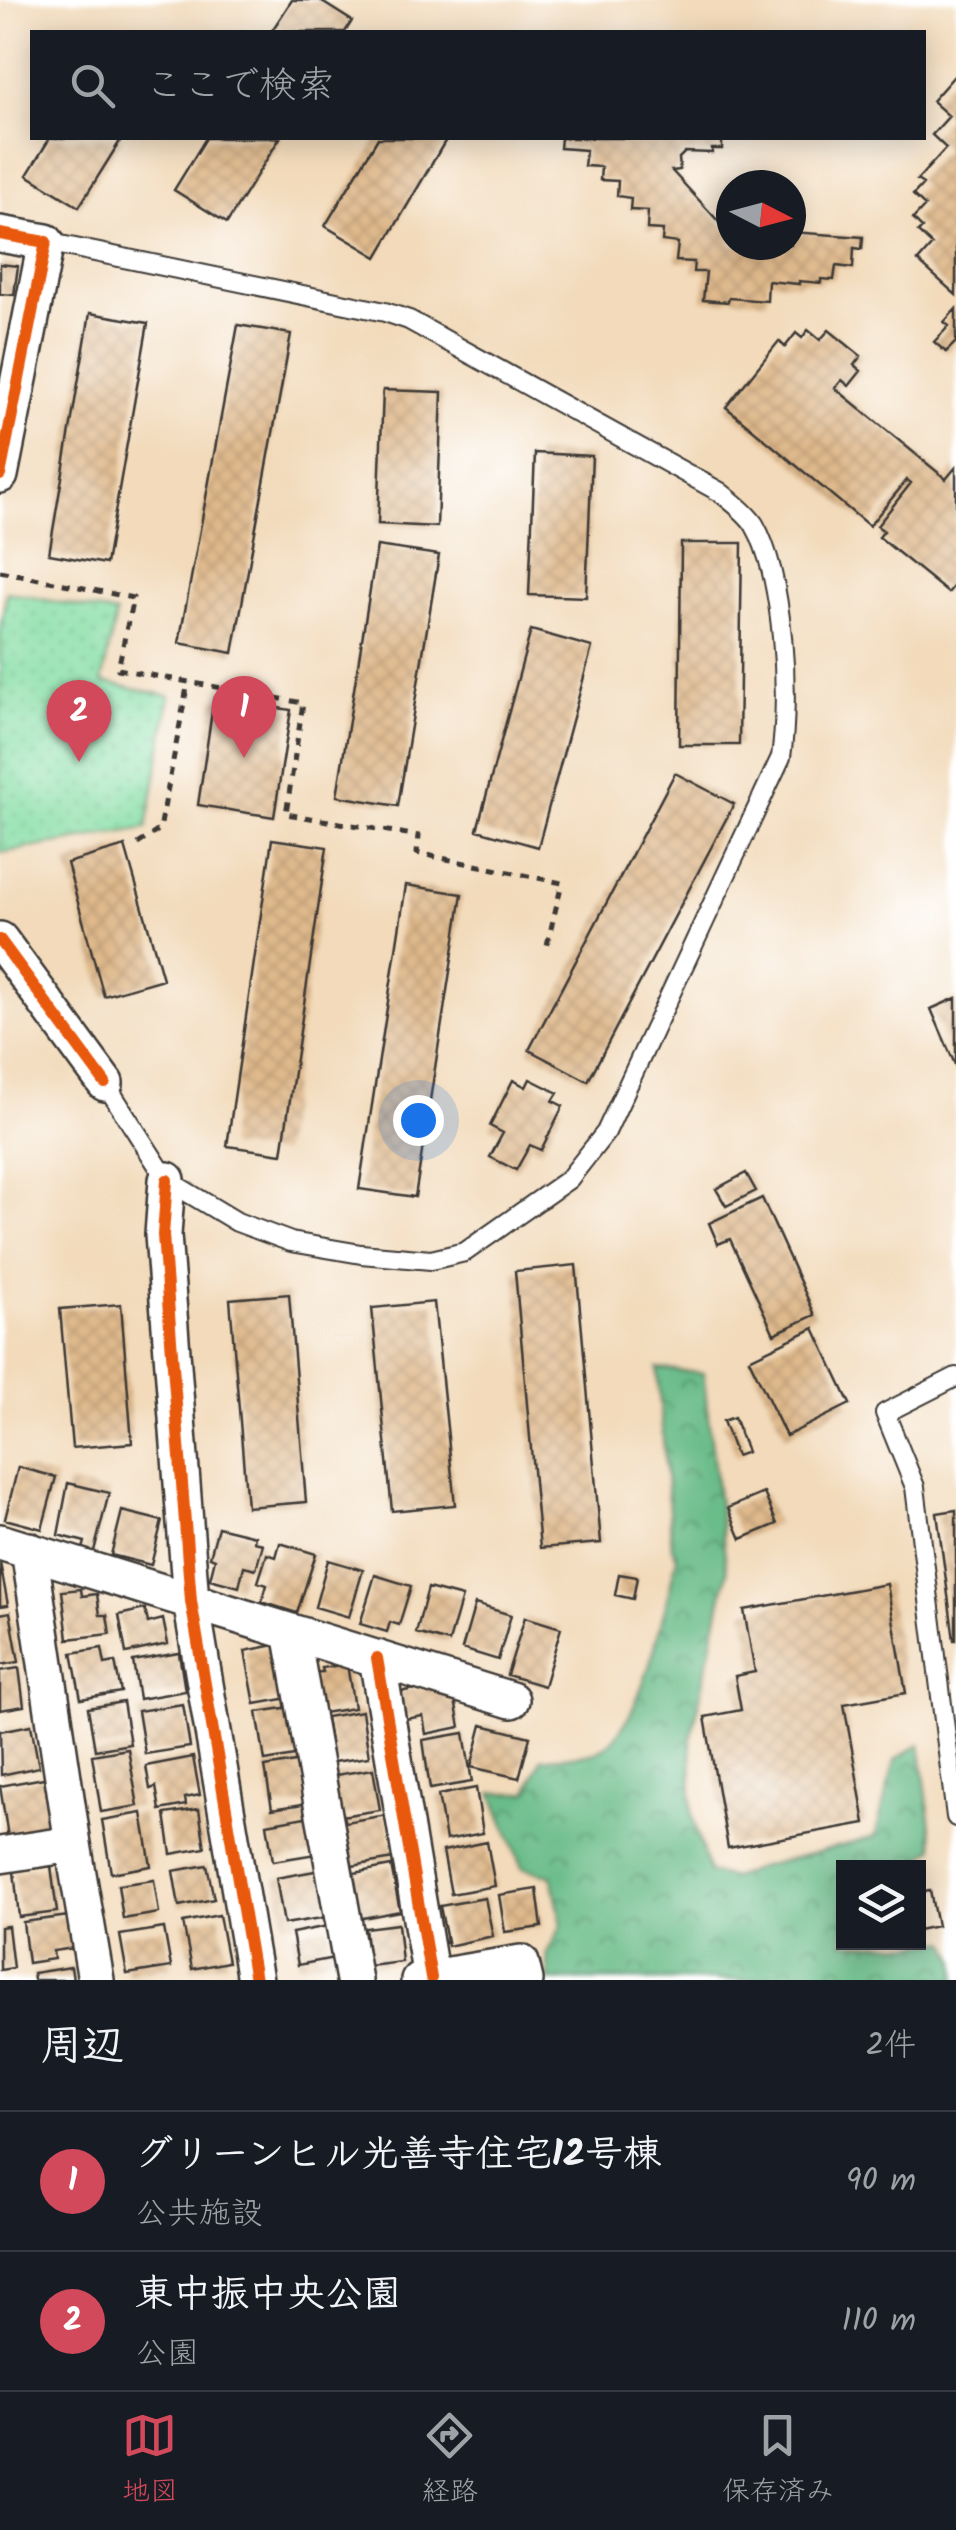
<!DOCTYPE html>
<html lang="ja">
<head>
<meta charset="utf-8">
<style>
  :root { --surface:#171b24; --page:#242831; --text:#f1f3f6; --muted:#9ea1a6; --line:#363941; --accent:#d1495b }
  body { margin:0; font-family:Kalam,"Klee One",sans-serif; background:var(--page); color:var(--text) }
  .controls { position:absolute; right:30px; bottom:30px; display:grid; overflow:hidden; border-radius:0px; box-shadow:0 5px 25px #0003 }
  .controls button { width:90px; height:90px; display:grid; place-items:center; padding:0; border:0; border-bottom:2px solid var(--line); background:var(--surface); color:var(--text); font:50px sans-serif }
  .compass { position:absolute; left:716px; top:170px; width:90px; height:90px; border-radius:50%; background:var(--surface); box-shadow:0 5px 25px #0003; rotate:96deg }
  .you { position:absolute; left:418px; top:1120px; width:35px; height:35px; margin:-25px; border:8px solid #fff; border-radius:50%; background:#1a73e8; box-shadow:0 0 0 15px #1a73e833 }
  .badge { display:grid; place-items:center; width:65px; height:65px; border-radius:50%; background:var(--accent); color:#fff; font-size:32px; font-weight:700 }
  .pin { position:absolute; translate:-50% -82px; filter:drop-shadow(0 2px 5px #0008) }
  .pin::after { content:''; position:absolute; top:52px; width:35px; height:30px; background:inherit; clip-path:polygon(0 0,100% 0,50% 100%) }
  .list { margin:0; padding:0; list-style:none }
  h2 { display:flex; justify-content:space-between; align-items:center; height:130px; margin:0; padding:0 40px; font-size:42px }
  h2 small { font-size:32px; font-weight:400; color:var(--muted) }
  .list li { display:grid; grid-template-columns:65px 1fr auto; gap:30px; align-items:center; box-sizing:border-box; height:140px; padding:0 40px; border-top:2px solid var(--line) }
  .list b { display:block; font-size:38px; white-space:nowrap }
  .list p { margin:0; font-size:32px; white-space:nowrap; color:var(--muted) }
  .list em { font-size:32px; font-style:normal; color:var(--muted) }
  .icon { flex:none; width:55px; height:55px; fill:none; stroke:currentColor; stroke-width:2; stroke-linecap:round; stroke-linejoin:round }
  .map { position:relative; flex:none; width:956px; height:1980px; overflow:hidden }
  .search { position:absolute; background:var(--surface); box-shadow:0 5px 25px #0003; left:30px; right:30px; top:30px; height:110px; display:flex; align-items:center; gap:25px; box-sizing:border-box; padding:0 35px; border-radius:0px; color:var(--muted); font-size:38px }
  .sheet { height:410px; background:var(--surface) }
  nav { display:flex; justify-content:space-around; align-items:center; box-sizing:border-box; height:140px; border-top:2px solid var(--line); background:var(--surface); font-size:28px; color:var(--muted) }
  nav a { display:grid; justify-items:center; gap:5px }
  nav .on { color:var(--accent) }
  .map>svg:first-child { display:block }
  .forest { fill:url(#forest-crowns); stroke:#436c52; stroke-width:2.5 }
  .park { fill:url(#park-dots); stroke:#507c60; stroke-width:2.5 }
  .building { fill:url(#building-cross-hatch) }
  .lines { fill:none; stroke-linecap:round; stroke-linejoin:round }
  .lane-casing { stroke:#3c3834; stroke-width:22 }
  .street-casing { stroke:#3c3834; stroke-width:40 }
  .path { stroke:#3c3834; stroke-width:5; stroke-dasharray:8 8; stroke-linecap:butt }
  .lane { stroke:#fff; stroke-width:18 }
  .street { stroke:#fff; stroke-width:35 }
  .cycleway-casing { stroke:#fff; stroke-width:19 }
  .cycleway { stroke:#e8590c; stroke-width:12 }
</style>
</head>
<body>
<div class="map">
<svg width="956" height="1980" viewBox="0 0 956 1980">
  <defs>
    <pattern id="forest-crowns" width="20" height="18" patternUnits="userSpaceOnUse" patternTransform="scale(2.5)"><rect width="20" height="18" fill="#6abc89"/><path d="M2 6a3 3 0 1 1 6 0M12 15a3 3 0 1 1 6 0" fill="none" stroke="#56986f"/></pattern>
    <pattern id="park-dots" width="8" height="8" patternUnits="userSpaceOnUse" patternTransform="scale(2.5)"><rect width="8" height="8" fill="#83dda3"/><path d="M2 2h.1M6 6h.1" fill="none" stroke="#71bd8c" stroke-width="1.8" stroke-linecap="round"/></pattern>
    <pattern id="building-cross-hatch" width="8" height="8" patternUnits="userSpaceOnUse" patternTransform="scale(2.5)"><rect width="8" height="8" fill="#dfb98c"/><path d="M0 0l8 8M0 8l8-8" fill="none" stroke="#bf9e78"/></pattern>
  </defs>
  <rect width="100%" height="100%" fill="#fff"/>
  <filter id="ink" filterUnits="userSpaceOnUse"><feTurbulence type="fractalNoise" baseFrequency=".01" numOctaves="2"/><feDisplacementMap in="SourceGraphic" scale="20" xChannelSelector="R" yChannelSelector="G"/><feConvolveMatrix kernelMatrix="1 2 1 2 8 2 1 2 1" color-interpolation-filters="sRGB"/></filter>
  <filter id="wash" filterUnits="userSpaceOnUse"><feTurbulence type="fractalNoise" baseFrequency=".0048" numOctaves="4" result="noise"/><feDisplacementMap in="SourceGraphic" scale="40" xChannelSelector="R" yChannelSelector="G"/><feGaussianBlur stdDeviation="2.25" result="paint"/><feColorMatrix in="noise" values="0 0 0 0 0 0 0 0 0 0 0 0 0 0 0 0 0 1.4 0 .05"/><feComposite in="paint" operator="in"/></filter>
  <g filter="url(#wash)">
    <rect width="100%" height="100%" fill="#f2daba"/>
    <path class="forest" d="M657 1368 703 1373 727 1572 691 1740 692 1815 709 1873 733 1878 756 1868 875 1837 895 1760 920 1744 934 1848 910 1867 844 1868V1942L910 1945 947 1941 956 1960V1980H549L547 1953 562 1925 552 1876 522 1868 492 1793H527L541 1759C558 1756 579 1757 595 1752 643 1735 665 1603 677 1557L672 1547Z"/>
    <path class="park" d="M7 592 116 614 102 682 170 696 147 828 0 853V629Z"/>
    <g id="blocks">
      <path class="building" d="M292 0H319L352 21 345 32H271Z
        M954 76 956 78V295L918 261 932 245 918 232 922 228 913 219 925 206 913 195 923 184 917 180 946 148 932 135 949 116 932 101Z
        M50 138H122L79 207 27 175Z
        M206 138H280L227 223 174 190Z
        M378 138H447L377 257 325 226Z
        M561 138H722V149H712V153L685 152 679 158 680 170 672 171 731 235V245H791V232L863 237 862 249 854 248 853 268 836 266 834 280 821 279V283L799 281V284L768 281 767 301 729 298 728 302 703 300 706 272H693L694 262 676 261 678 243 662 241 663 230 647 229 648 211 630 210 631 198 617 196 618 181 600 180 601 167 584 166 586 150 560 148Z
        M0 264 18 266 14 295 0 294Z
        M956 309V342L946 352 934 342 949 326 944 322Z
        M90 313 148 323 106 564 49 554Z
        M238 325 291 334 233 653 179 643Z
        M808 330 820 340 829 330 861 356 854 365 861 371 849 386 842 380 835 388 946 479 956 467V583L948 593 879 537 884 531 877 526 911 483 907 480 869 526 726 407 779 341 785 347 796 333 802 338Z
        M383 390 442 392 437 527 378 524Z
        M535 453 592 456 586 597 529 595Z
        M681 543H742L739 745H679Z
        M377 546 439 555 398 806 337 796Z
        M531 630 592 647 538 847 477 830Z
        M214 698 291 710 274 817 198 805Z
        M675 773 734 804 588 1081 529 1050Z
        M272 839 327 847 282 1154 227 1146Z
        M125 846 163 979 104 996 67 863Z
        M406 885 462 894 415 1197 359 1189Z
        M956 998V1067L931 1009Z
        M530 1079 558 1093 553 1101 563 1106 541 1150 530 1145 516 1170 490 1157 503 1133 490 1126 513 1080 526 1087Z
        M746 1173 756 1191 726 1206 716 1189Z
        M762 1198 815 1315 774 1334 730 1239 718 1244 709 1223Z
        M576 1265 601 1543 540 1548 515 1271Z
        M289 1294 306 1502 247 1507 230 1299Z
        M434 1302 455 1505 392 1511 372 1308Z
        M121 1304 132 1443 72 1448 60 1309Z
        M814 1328 850 1404 786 1436 749 1359Z
        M734 1417 747 1452 736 1456 723 1421Z
        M18 1467 56 1477 42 1529 5 1519Z
        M68 1483 109 1493 93 1555 82 1552 85 1542 58 1535Z
        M764 1493 777 1524 741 1539 728 1508Z
        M956 1510V1640H954L937 1513Z
        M122 1511 162 1521 151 1565 111 1555Z
        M218 1527 255 1536 254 1542 263 1544 256 1569 244 1566 239 1587 210 1579 215 1559 210 1557Z
        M280 1543 316 1554 297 1613 262 1602 267 1585 258 1582 267 1554 276 1557Z
        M328 1560 363 1570 349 1617 315 1607Z
        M0 1563 8 1605 0 1606Z
        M619 1574 637 1577 633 1599 615 1595Z
        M375 1575 411 1586 399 1625 390 1622 387 1632 360 1624Z
        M887 1584 906 1693 844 1704 865 1823 728 1848 705 1717 741 1710 735 1676 755 1672 744 1610Z
        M428 1588 462 1597 449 1642 416 1633Z
        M81 1589 82 1596 97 1594 100 1615H107L110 1634 68 1639 62 1591Z
        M475 1604 511 1615 498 1660 462 1649Z
        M145 1609 148 1623 163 1619 168 1644 126 1653 119 1615Z
        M10 1612 19 1662 0 1665V1614Z
        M525 1617 561 1628 544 1686 507 1675Z
        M280 1644 289 1698 255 1704 245 1651Z
        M102 1648 105 1664 115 1662 121 1692 81 1699 72 1653Z
        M179 1653 185 1691 139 1699 133 1661Z
        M347 1664 354 1708 310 1715 312 1673 323 1672 322 1668Z
        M19 1668 24 1706 0 1710V1671Z
        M431 1686 453 1689 460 1727 426 1734 423 1716 405 1719 399 1692Z
        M123 1702 130 1744 95 1750 88 1708Z
        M183 1704 190 1747 145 1754 138 1711Z
        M298 1706 306 1754 265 1761 257 1712Z
        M362 1711 369 1757 333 1762 326 1717Z
        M31 1725 39 1767 1 1775 0 1731Z
        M482 1725 530 1737 519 1778 471 1767Z
        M464 1733 472 1782 430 1789 423 1740Z
        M128 1749 138 1806 101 1812 92 1755Z
        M193 1757 200 1795 185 1798 186 1805 160 1810 156 1787 150 1789 146 1766Z
        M301 1761 309 1803 272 1809 265 1767Z
        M373 1769 380 1810 335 1817 329 1776Z
        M44 1778 53 1829 8 1837 0 1786Z
        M476 1788 483 1833 446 1840 438 1795Z
        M199 1809 205 1848 171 1854 165 1814Z
        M142 1813 151 1866 111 1873 102 1820Z
        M316 1815 322 1853 273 1861 267 1824Z
        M387 1815 394 1859 346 1867 339 1823Z
        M487 1842 495 1886 451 1894 443 1851Z
        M207 1865 214 1899 179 1906 173 1871Z
        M51 1866 57 1912 19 1917 14 1871Z
        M391 1866 400 1911 352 1920 344 1875Z
        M326 1869 334 1916 284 1924 276 1878Z
        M154 1880 159 1913 123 1919 118 1885Z
        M537 1889 542 1927 505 1932 499 1895Z
        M930 1891 937 1926 918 1930V1893Z
        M485 1898 493 1936 448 1946 440 1906Z
        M219 1915 228 1962 192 1969 183 1922Z
        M69 1916 74 1948 53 1951 54 1959 28 1963 23 1922Z
        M398 1924 402 1962 369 1966 365 1928Z
        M8 1926 13 1968 0 1970V1927Z
        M328 1926 334 1958 298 1965 292 1933Z
        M164 1928 171 1967 127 1974 120 1935Z
        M71 1967 73 1980H34L33 1973Z"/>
    </g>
  </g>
  <g filter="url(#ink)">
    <use href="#blocks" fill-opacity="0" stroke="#3c3834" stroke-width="2.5"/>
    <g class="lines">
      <defs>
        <path id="lane" d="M46 242 385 312 409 320 720 492C731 501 746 512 754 524 784 576 790 698 781 757L606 1132 569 1179 465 1252 431 1260 361 1254 291 1242 237 1222 167 1180 105 1083
          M956 1377 885 1413 915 1487 956 1817"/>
        <path id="street" d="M0 234 46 242 0 475
          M0 940 105 1083
          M167 1180 163 1235 191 1601 255 1980
          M0 1542 511 1700
          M291 1632 354 1980
          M377 1658 431 1978
          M73 1844 96 1980
          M0 1855 73 1844 29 1550
          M419 1980 521 1963 525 1980"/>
      </defs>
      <use href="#lane" class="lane-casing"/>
      <use href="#street" class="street-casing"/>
      <path class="path" d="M0 571 133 598 118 669 303 703 286 814 419 836 417 853 562 883 546 949
        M138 844 160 829 188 682"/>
      <use href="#lane" class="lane"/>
      <use href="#street" class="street"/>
      <defs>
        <path id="cycleway" d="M0 234 46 242 0 475
          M0 940 105 1083
          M167 1180 163 1235 191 1601 255 1980
          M377 1658 431 1978"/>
      </defs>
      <use href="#cycleway" class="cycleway-casing"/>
      <use href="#cycleway" class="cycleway"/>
    </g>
  </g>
</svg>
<div class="controls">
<button><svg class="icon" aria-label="layers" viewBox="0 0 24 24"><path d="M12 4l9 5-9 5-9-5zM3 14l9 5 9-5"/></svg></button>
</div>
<svg class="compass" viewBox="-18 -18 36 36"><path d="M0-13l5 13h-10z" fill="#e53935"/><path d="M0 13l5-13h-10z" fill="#9ea1a6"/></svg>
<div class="you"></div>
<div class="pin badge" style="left:244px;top:758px">1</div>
<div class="pin badge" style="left:79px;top:762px">2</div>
<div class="search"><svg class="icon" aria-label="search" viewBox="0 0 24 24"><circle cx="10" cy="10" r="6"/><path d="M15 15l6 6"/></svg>ここで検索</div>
</div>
<section class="sheet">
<h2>周辺<small>2件</small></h2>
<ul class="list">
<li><span class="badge">1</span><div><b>グリーンヒル光善寺住宅12号棟</b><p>公共施設</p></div><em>90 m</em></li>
<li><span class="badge">2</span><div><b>東中振中央公園</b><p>公園</p></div><em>110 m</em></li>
</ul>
</section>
<nav>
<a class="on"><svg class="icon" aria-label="map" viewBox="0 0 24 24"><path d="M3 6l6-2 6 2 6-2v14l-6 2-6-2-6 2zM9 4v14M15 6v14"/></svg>地図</a>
<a><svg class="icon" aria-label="directions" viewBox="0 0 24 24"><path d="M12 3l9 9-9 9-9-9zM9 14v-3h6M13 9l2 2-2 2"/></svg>経路</a>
<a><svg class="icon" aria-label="saved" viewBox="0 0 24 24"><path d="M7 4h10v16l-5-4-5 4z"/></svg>保存済み</a>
</nav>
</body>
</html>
